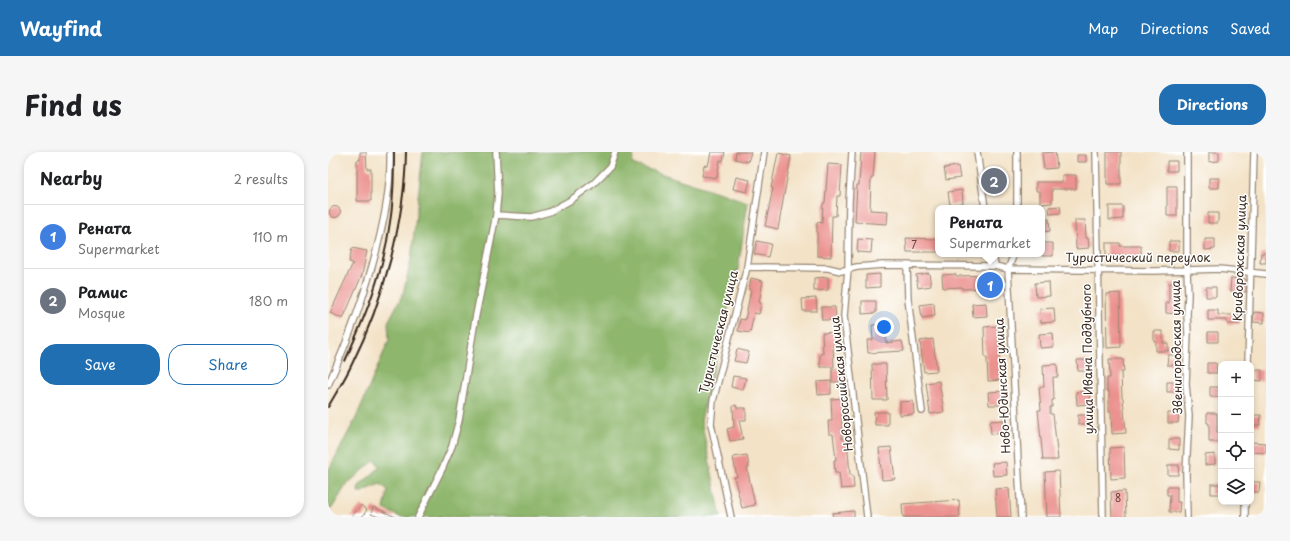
<!DOCTYPE html>
<html lang="en">
<head>
<meta charset="utf-8">
<style>
  :root { --surface:#fff; --page:#f6f6f6; --text:#202124; --muted:#757577; --line:#e0e0e0; --accent:#1f6fb2 }
  body { margin:0; font-family:"Playpen Sans",sans-serif; background:var(--page); color:var(--text) }
  .controls { position:absolute; right:12px; bottom:12px; display:grid; overflow:hidden; border-radius:8px; box-shadow:0 2px 6px #0003 }
  .controls button { width:36px; height:36px; display:grid; place-items:center; padding:0; border:0; border-bottom:1px solid var(--line); background:var(--surface); color:var(--text); font:20px sans-serif }
  .you { position:absolute; left:556px; top:175px; width:14px; height:14px; margin:-10px; border:3px solid #fff; border-radius:50%; background:#1a73e8; box-shadow:0 0 0 6px #1a73e833 }
  .badge { display:grid; place-items:center; width:26px; height:26px; border-radius:50%; background:var(--accent); color:#fff; font-size:13px; font-weight:700 }
  .pin { position:absolute; translate:-50% -50%; border:2px solid #fff; box-shadow:0 1px 4px #0006 }
  .popup { position:absolute; left:607px; top:53px; width:110px; height:52px; box-sizing:border-box; display:grid; place-content:center; border-radius:8px; background:var(--surface); filter:drop-shadow(0 1px 3px #0005); font-size:13px; white-space:nowrap; color:var(--muted) }
  .popup b { font-size:15px; color:var(--text) }
  .popup::after { content:''; position:absolute; left:50%; top:100%; margin-left:-8px; border:8px solid transparent; border-top-color:var(--surface) }
  .list { margin:0; padding:0; list-style:none }
  h2 { display:flex; justify-content:space-between; align-items:center; height:52px; margin:0; padding:0 16px; font-size:17px }
  h2 small { font-size:13px; font-weight:400; color:var(--muted) }
  .list li { display:grid; grid-template-columns:26px 1fr auto; gap:12px; align-items:center; box-sizing:border-box; height:64px; padding:0 16px; border-top:1px solid var(--line) }
  .list b { display:block; font-size:15px; white-space:nowrap }
  .list p { margin:0; font-size:13px; white-space:nowrap; color:var(--muted) }
  .list em { font-size:13px; font-style:normal; color:var(--muted) }
  .actions { display:flex; gap:8px; padding:12px 16px }
  .actions a { flex:1; padding:9px 0; border:1px solid var(--accent); border-radius:16px; text-align:center; font-size:14px; color:var(--accent) }
  .actions .main { background:var(--accent); color:#fff }
  .icon { flex:none; width:22px; height:22px; fill:none; stroke:currentColor; stroke-width:2; stroke-linecap:round; stroke-linejoin:round }
  .map { position:relative; flex:none; width:938px; height:365px; overflow:hidden; border-radius:16px }
  header { display:flex; align-items:center; gap:24px; box-sizing:border-box; height:56px; padding:0 20px; background:var(--accent); color:#fff }
  header strong { font-size:19px }
  nav { display:flex; gap:22px; margin-inline-start:auto; font-size:14px }
  .intro { display:flex; align-items:center; justify-content:space-between; box-sizing:border-box; height:96px; padding:0 24px }
  h1 { margin:0; font-size:28px }
  .button { padding:10px 18px; border-radius:16px; background:var(--accent); color:#fff; font-size:14px; font-weight:700 }
  main { display:flex; gap:24px; padding:0 24px }
  aside { flex:1; background:var(--surface); border-radius:16px; box-shadow:0 2px 6px #0003 }
  .map>svg:first-child { display:block }
  .forest { fill:#8eb66c; stroke:#647045 }
  .building { fill:#eb918e }
  .lines { fill:none; stroke-linecap:round; stroke-linejoin:round }
  .street-casing { stroke:#978672; stroke-width:8 }
  .street { stroke:#fff; stroke-width:5.5 }
  .rail { stroke:#3b2a1e; stroke-width:2 }
  .labels { text-anchor:middle; stroke-width:3; stroke-linejoin:round; paint-order:stroke }
  .number-label { font-size:10px; fill:#67443a }
  .street-label { font-size:12px; fill:#3b2a1e; stroke:#fff }
</style>
</head>
<body>
<header>
<strong>Wayfind</strong>
<nav><a>Map</a><a>Directions</a><a>Saved</a></nav>
</header>
<div class="intro"><h1>Find us</h1><a class="button">Directions</a></div>
<main>
<aside>
<h2>Nearby<small>2 results</small></h2>
<ul class="list">
<li><span class="badge" style="background:#3f7fe0">1</span><div><b>Рената</b><p>Supermarket</p></div><em>110 m</em></li>
<li><span class="badge" style="background:#6b7280">2</span><div><b>Рамис</b><p>Mosque</p></div><em>180 m</em></li>
</ul>
<div class="actions"><a class="main">Save</a><a>Share</a></div>
</aside>
<div class="map">
<svg width="938" height="365" viewBox="0 0 938 365">
  <rect width="100%" height="100%" fill="#fff"/>
  <filter id="ink" filterUnits="userSpaceOnUse"><feTurbulence type="fractalNoise" baseFrequency=".025" numOctaves="2"/><feDisplacementMap in="SourceGraphic" scale="8" xChannelSelector="R" yChannelSelector="G"/><feConvolveMatrix kernelMatrix="1 2 1 2 8 2 1 2 1" color-interpolation-filters="sRGB"/></filter>
  <filter id="wash" filterUnits="userSpaceOnUse"><feTurbulence type="fractalNoise" baseFrequency=".012" numOctaves="4" result="noise"/><feDisplacementMap in="SourceGraphic" scale="16" xChannelSelector="R" yChannelSelector="G"/><feGaussianBlur stdDeviation="0.9" result="paint"/><feColorMatrix in="noise" values="0 0 0 0 0 0 0 0 0 0 0 0 0 0 0 0 0 1.4 0 .05"/><feComposite in="paint" operator="in"/></filter>
  <g filter="url(#wash)">
    <rect width="100%" height="100%" fill="#f3e2c6"/>
    <path class="forest" d="M95 0H306L304 12 420 50 410 117 373 268 393 365H72L56 357 60 338 52 332 34 340H30L31 334 52 315 47 308 19 332 4 356H0V319L28 266 61 188 60 170 75 142 83 108Z"/>
    <g id="blocks">
      <path class="building" d="M32 0H38L39 17H43V49H29V8H32Z
        M383 0H397L395 9 392 8 389 26 374 24 376 13 380 14Z
        M408 0H423L420 10 407 7Z
        M533 0H547L545 26H543L542 58 560 59 559 72 527 70 529 33H531Z
        M727 0 729 16 716 17 714 1Z
        M779 0H793V32H779Z
        M881 0H891V9L881 10Z
        M450 1 463 4 450 77 437 74 445 36H443Z
        M749 3H758V10H749Z
        M839 9H849V19H839Z
        M500 12 514 13 512 44H509L508 64H504L503 105 489 104V70L494 71 495 51H497Z
        M630 14 632 26 618 28 616 16Z
        M670 17 672 39 663 40 661 19Z
        M734 23H748V37H724V51L712 52V39H708V30H734Z
        M408 25 422 28 419 40 405 37Z
        M881 26H891V36H881Z
        M839 34H849V64H839Z
        M634 38 635 51 622 53 620 40Z
        M732 54 733 61 722 62 721 55Z
        M781 54H795V67L781 68Z
        M1.5 60a5.5 5.5 0 1 1 11 0a5.5 5.5 0 1 1-11 0Z
        M880 61H890V71H880Z
        M714 67H721L722 79 714 80Z
        M747 68H757L758 86H760L761 96 748 97Z
        M578 86 610 87V100H579Z
        M530 87 544 88 543 101 529 100Z
        M877 87H887V97L877 98Z
        M429 89 443 92 440 105 426 102Z
        M841 89H851V99H841Z
        M714 91H725V104H714Z
        M778 91H792V94H813V107H799V104H778Z
        M24 96 39 99 34 123 15 167 2 161 25 111 21 110Z
        M933 101H938V111H932Z
        M601 121 603 134 590 136 588 123Z
        M552 122V135L538 136V123Z
        M628 122V124L667 123 668 136 634 137V135L615 136 614 123Z
        M500 125V138L486 139V126Z
        M423 126 435 129 431 150 433 151 431 162 426 161 422 181 410 179 412 167 417 168 423 138H421Z
        M903 126 918 127V140L902 139Z
        M721 130 722 144 708 145 707 131Z
        M841 131H852L851 142 848 141V162L838 161V151H841Z
        M878 135H888V145H878Z
        M792 141 793 195 779 196 778 142Z
        M488 146 489 159H475L474 147Z
        M534 149H548V161L534 162Z
        M606 151 607 164 594 166 592 153Z
        M658 151 659 164 645 165 644 152Z
        M493 155H507L508 168H494Z
        M726 156 727 170 713 171 712 157Z
        M880 158H890V163H912V172H899V168H880Z
        M926 160 936 161V171L925 170Z
        M544 173H558V191L574 189 576 199 540 201 539 188H545Z
        M670 174 672 215H673L674 228 660 229 659 206H657L656 175Z
        M826 179H835V191H840V199H828V189H826Z
        M508 180V193H505L506 215H492V202H495L494 181Z
        M880 180H890V190H880Z
        M725 181 726 195 712 196 711 182Z
        M605 187 609 219 596 220 592 189Z
        M409 197 421 200 418 211 406 209Z
        M840 203H850V213H839Z
        M781 207H795L796 220H793L794 246H795L798 281 784 282 783 260H781V239H779V226H782Z
        M749 208H759V219H750Z
        M879 211H888L889 221H879Z
        M544 212H558L559 248H545Z
        M729 212 730 225H725L726 248H724V255H722V262H725L730 308H715L710 258H713L711 235H716L715 213Z
        M504 217H517L518 230H504Z
        M924 218H934V229L924 228Z
        M405 224 418 226 415 238 403 235Z
        M503 229V242L490 243 489 230Z
        M611 229 616 260 602 262 598 231Z
        M839 230H849V240H839Z
        M882 235H892V245H882Z
        M674 239 675 253H661L660 240Z
        M762 239 763 252 749 253 748 240Z
        M517 246V259H514V287L519 286 522 323H525L526 336 513 337 511 321H507L506 308H508L505 282H501L500 269H504L503 247Z
        M585 249 586 262 572 263V250Z
        M408 253 409 256H418V268H411L415 287 402 289 399 277 406 275 405 254Z
        M546 260H560V273H547Z
        M840 261H851L850 271H840Z
        M879 261H889V280H891V290H881V271H879Z
        M750 263H759V272H750Z
        M923 263H933L932 273H923Z
        M676 268 677 281 663 282 662 269Z
        M841 287H851V298L841 297Z
        M923 290 938 291V301L923 300Z
        M563 295 567 327 554 328 551 296Z
        M796 295 797 326 783 327 782 296Z
        M887 302V312L877 313V303Z
        M419 303 421 315 419 316 427 353 414 356 406 325H409L405 305Z
        M678 310 679 323 665 324 664 311Z
        M840 313H851L850 323H840Z
        M731 319 733 365H719L717 320Z
        M923 330H932L931 340H923Z
        M883 332H893V342H883Z
        M839 335H849V350H852L851 360H841L842 343H839Z
        M681 336 683 365H669L667 337Z
        M797 339 798 365H784L783 340Z
        M631 348 632 365H575L574 352Z
        M33 353 39 358 34 365H23Z
        M45 355 68 365H51L43 362Z
        M526 359V365H505L504 361Z"/>
    </g>
  </g>
  <g filter="url(#ink)">
    <use href="#blocks" fill-opacity="0" stroke="#978672" stroke-width="1"/>
    <g class="lines">
      <defs>
        <path id="street" d="M524 0 521 49 520 117 516 164 539 365
          M649 0 657 56
          M689 0V56
          M768 0 775 365
          M168 63 203 65 221 60 243 48 266 31 282 15 287 0
          M665 102 667 114
          M686 102 680 117 693 365
          M579 113 580 147 594 259
          M419 115 500 116 513 119 529 115 555 113 667 114 680 117 826 119 891 117 938 122
          M920 212 926 0
          M0 233C20 189 37 143 49 96 57 64 63 34 62 0
          M90 365 115 315 124 294 131 268 147 168 168 63 170 41 168 0
          M403 365 383 272 385 249 419 115 436 0
          M859 365 858 321 861 264 858 232 860 181 859 162 860 143 859 117V0
          M917 365V350"/>
      </defs>
      <use href="#street" class="street-casing"/>
      <use href="#street" class="street"/>
      <path class="rail" d="M17 209C37 165 56 119 62 70 66 47 66 23 66 0
        M0 255C8 241 17 227 24 212 55 150 77 69 78 0"/>
    </g>
  </g>
  <g class="labels">
    <g class="number-label">
      <text x="586" y="97">7</text>
      <text x="790" y="350">8</text>
    </g>
    <g class="street-label">
      <text x="810" y="110">Туристический переулок</text>
      <text transform="translate(912 106) rotate(-88)" y="4">Криворожская улица</text>
      <text transform="translate(391 180) rotate(-76)" y="4">Туристическая улица</text>
      <text transform="translate(849 195) rotate(-91)" y="4">Звенигородская улица</text>
      <text transform="translate(760 207) rotate(-91)" y="4">улица Ивана Поддубного</text>
      <text transform="translate(514 232) rotate(-96)" y="4">Новороссийская улица</text>
      <text transform="translate(675 234) rotate(-93)" y="4">Ново-Юдинская улица</text>
    </g>
  </g>
</svg>
<div class="controls">
<button>+</button>
<button>−</button>
<button><svg class="icon" aria-label="locate" viewBox="0 0 24 24"><circle cx="12" cy="12" r="6"/><path d="M12 2v4M12 18v4M2 12h4M18 12h4"/></svg></button>
<button><svg class="icon" aria-label="layers" viewBox="0 0 24 24"><path d="M12 4l9 5-9 5-9-5zM3 14l9 5 9-5"/></svg></button>
</div>
<div class="you"></div>
<div class="pin badge" style="left:662px;top:133px;background:#3f7fe0">1</div>
<div class="popup"><b>Рената</b>Supermarket</div>
<div class="pin badge" style="left:666px;top:29px;background:#6b7280">2</div>
</div>
</main>
</body>
</html>
